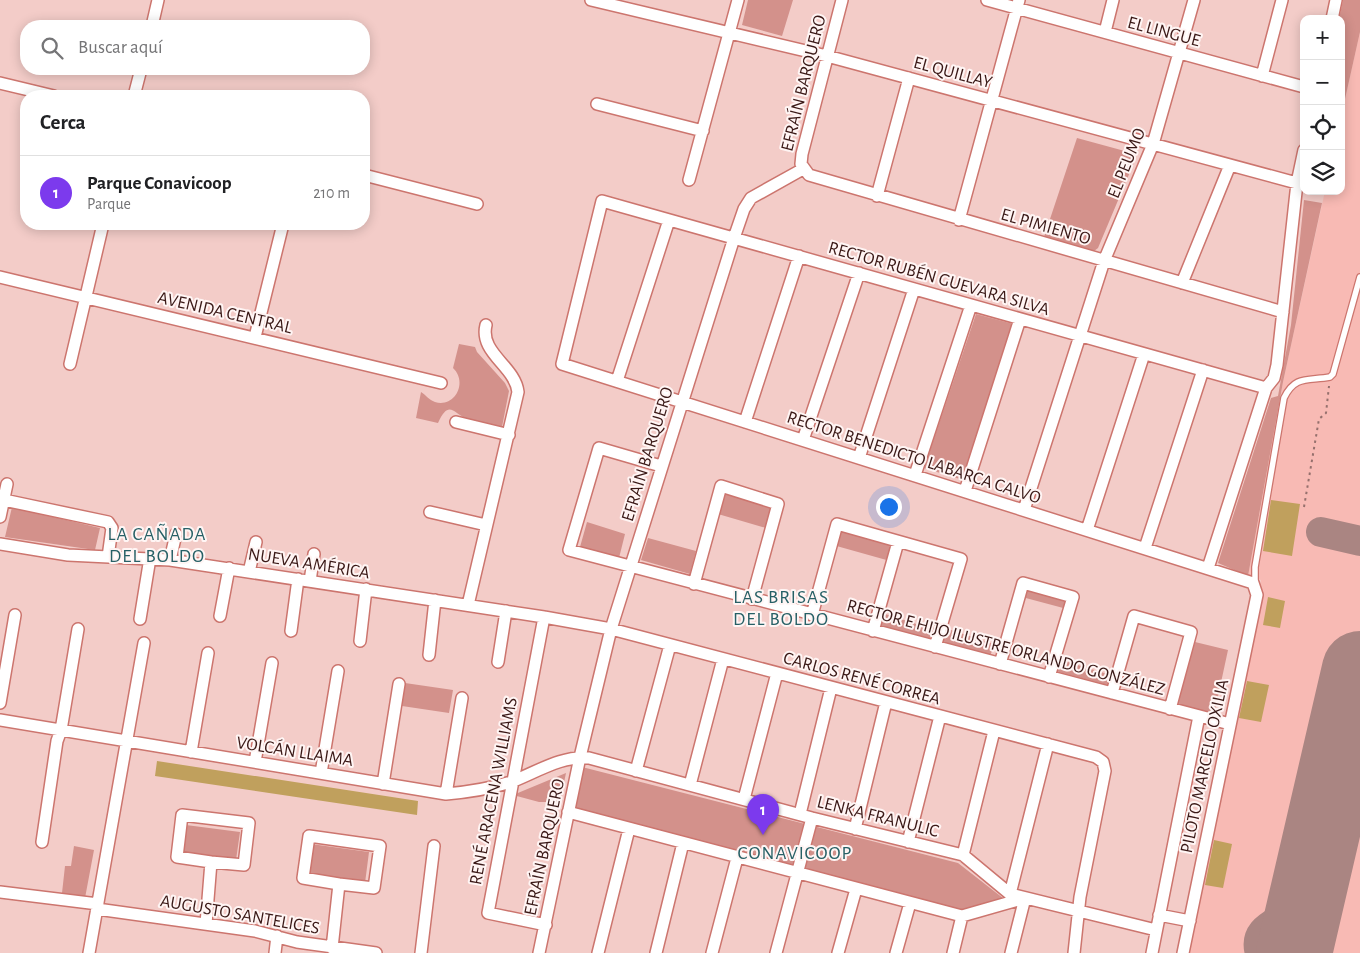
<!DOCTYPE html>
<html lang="es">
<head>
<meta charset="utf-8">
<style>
  :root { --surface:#fff; --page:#f6f6f6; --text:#202124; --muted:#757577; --line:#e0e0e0; --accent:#7c3aed }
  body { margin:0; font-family:"Alegreya Sans",sans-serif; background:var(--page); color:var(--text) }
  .controls { position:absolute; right:15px; top:15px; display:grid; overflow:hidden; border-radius:10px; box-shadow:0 2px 12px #0003 }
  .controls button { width:45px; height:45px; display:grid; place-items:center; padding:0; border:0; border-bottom:1px solid var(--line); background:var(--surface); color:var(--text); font:25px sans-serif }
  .you { position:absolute; left:888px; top:506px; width:18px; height:18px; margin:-12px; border:4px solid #fff; border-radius:50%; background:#1a73e8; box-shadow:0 0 0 8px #1a73e833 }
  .badge { display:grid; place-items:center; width:32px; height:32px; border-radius:50%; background:var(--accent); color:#fff; font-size:16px; font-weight:700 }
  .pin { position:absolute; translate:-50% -41px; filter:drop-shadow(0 1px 2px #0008) }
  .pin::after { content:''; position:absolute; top:26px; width:18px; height:15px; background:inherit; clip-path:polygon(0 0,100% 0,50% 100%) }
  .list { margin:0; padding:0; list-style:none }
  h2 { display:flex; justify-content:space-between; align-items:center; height:65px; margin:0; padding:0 20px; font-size:21px }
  h2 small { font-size:16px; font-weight:400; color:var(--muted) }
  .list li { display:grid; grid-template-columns:32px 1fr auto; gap:15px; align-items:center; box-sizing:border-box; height:75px; padding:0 20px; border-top:1px solid var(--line) }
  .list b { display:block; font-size:19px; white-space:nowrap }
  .list p { margin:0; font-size:16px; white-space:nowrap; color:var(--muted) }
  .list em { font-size:16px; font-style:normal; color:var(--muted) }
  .icon { flex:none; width:28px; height:28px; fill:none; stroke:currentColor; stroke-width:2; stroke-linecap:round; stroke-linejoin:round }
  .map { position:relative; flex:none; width:1360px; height:953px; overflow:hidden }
  .search { position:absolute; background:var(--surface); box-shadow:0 2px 12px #0003; left:20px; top:20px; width:350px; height:55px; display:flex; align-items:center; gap:12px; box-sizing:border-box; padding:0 18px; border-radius:20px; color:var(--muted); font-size:19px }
  .panel { position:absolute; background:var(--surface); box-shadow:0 2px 12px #0003; left:20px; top:90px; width:350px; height:140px; border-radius:20px }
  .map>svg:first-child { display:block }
  .built { fill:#f8bab4 }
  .green { fill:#d3918b }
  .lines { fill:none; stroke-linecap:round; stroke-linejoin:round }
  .taxiway { stroke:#aa8582; stroke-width:30 }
  .runway { stroke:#aa8582; stroke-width:76 }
  .building { fill:#c0a05d }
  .lane-casing { stroke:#cc756e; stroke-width:8 }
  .street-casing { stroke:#cc756e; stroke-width:14 }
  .path { stroke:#95706d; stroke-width:2; stroke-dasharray:2.5 4; stroke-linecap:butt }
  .lane { stroke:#fff; stroke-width:5.5 }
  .street { stroke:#fff; stroke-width:11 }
  .labels { text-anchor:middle; stroke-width:4; stroke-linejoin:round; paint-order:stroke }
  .street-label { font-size:18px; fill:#3a1816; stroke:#fff5f4 }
  .neighbourhood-label { font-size:19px; letter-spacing:1px; fill:#276066; stroke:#fff5f4 }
</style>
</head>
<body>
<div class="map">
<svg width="1360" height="953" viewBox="0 0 1360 953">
  <rect width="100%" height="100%" fill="#f3ccc8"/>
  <path class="built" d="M1360 32V953H1189L1231 752 1261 580 1248 576 1283 382 1325 191H1341V117Z"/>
  <path class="green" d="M748 0H793L782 36 742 25Z
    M1343 0H1360V32L1341 117V19H1339Z
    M1077 138 1132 153 1135 160 1098 248 1094 251 1044 237Z
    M1304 200 1322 203 1283 382 1248 576 1218 563 1271 398 1278 396 1291 325Z
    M976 314 1013 324 963 480 924 468Z
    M459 344 475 347 477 352 505 383 509 391 502 427C491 425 478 423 467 419 453 413 449 399 438 423L416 418 421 392C426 395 429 400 435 402 455 408 468 382 453 368Z
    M724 492 772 507 766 528 718 514Z
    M12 507 100 528 95 550 5 537Z
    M587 522 625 534 619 558 580 547Z
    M838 527 896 543 890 561 833 545Z
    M648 538 696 551 690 574 641 560Z
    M1026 585 1071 598 1067 609 1022 597Z
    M882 613 932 629 929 643 879 626Z
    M945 628 994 644 990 657 940 644Z
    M1195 642 1228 650 1214 715 1176 704Z
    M1058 659 1114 676 1111 686 1055 671Z
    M405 683 453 690 449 713 402 706Z
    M582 767 958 863 1008 902 960 911 573 808Z
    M566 773 560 802H539L513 795Z
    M186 825 240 832 236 860 182 853Z
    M311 844 369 852 365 883 307 875Z
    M74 846 94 850 85 898 62 893 65 866H71Z"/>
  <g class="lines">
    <path class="taxiway" d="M1321 532 1360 541
      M1260 953C1253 930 1274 924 1289 914 1297 908 1303 901 1308 894"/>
    <path class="runway" d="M1294 953 1360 669"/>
  </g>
  <path class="building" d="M1271 500 1300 504 1292 556 1263 551Z
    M1268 597 1285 601 1280 628 1263 625Z
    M1247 681 1269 685 1261 722 1239 718Z
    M157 761 418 801 417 815 155 776Z
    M1214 840 1232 844 1223 888 1205 885Z"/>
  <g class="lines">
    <defs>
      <path id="lane" d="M1255 583V567L1284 398C1295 375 1308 381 1330 377L1333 374 1360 277"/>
      <path id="street" d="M591 0 827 56 1304 185
        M842 0 802 154 801 164 809 175 1283 312
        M987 0 1304 87
        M1332 19 1336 0
        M152 26 158 0
        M1105 32 1113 0
        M1262 76 1282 0
        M0 83 54 96
        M134 96 141 69
        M597 104 703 131
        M364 175 477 204
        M689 180 738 0
        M877 196 909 78
        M959 220 1019 0
        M0 277 441 383
        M1182 283 1230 165
        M255 337 283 224
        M70 364 103 224
        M617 381 669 220
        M1266 388 1274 378 1277 365 1297 183 1304 150
        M456 422 509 435
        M745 422 799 256
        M803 440 859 273
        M859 458 914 289
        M661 466 599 448 569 550 1230 724
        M915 475 971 305
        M965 491 1020 319
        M4 500 108 522 112 528 108 557
        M1024 510 1104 261 1153 144 1194 0
        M430 512 486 525
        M0 517 7 484
        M1087 530 1144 354
        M0 544 68 555 170 560 544 617 611 629 1096 757 1103 762 1105 771 1080 897 1074 953
        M1145 548 1203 370
        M170 560 176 534
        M1208 568 1266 388
        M249 572 256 542
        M310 581 314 554
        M694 584 721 486 778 504 752 599
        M468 605 518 392C515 366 479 353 486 325
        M812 615 837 524 961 559 935 647
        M220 616 229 568
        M544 617 488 913 546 925
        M140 619 150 558
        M291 631 298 579
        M873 631 898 542
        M360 641 366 589
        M429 655 435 600
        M498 662 506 611
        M1000 664 1023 583 1073 597 1049 677
        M1112 693 1134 616 1191 632 1170 709
        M0 703 15 615
        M0 720 446 794C469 792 489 789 511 782 535 773 562 755 589 758L812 818 963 855 1010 894 1156 930
        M191 752 208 653
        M255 762 272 663
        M636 771 670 645
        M321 773 338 671
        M383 784 399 684
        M690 785 723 659
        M446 794 462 698
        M744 799 777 673
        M568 812 962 916 1025 898
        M800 814 831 688
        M855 829 886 702
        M42 842 57 741 61 730 78 629
        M908 842 940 716
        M963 855 994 731
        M0 892 98 904
        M1010 894 1048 744
        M97 909 255 931 297 942 376 953
        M1159 915 1190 921
        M206 924 211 862 244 865 249 823 182 815 177 857 211 862
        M332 948 339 884 374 888 380 846 309 836 303 878 339 884
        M89 953 144 643
        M275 953 277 936
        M421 953 434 846
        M539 953 580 757 611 629 734 238 744 209 751 198 803 169
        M598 953 629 829
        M656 953 683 843
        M712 953 737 858
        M776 953 812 818
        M838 953 856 889
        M896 953 910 903
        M953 953 962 916
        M1011 953 1025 898
        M1152 953 1199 716
        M1183 953 1257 595 1253 583 562 364 602 201 1266 388"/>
    </defs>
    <use href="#lane" class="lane-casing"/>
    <use href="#street" class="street-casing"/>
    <path class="path" d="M1304 507 1319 419 1326 413 1329 386"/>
    <use href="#lane" class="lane"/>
    <use href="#street" class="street"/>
  </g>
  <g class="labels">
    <g class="street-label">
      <text transform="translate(1164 31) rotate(15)" y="6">EL LINGUE</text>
      <text transform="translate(953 72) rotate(15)" y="6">EL QUILLAY</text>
      <text transform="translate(803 83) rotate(-76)" y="6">EFRAÍN BARQUERO</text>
      <text transform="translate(1126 163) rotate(-68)" y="6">EL PEUMO</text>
      <text transform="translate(1046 226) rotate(16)" y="6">EL PIMIENTO</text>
      <text transform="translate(939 278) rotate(16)" y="6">RECTOR RUBÉN GUEVARA SILVA</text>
      <text transform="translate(225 312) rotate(13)" y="6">AVENIDA CENTRAL</text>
      <text transform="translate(647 454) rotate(-73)" y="6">EFRAÍN BARQUERO</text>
      <text transform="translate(914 457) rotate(18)" y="6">RECTOR BENEDICTO LABARCA CALVO</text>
      <text transform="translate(309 563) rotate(9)" y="6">NUEVA AMÉRICA</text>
      <text transform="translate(1006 647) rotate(15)" y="6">RECTOR E HIJO ILUSTRE ORLANDO GONZÁLEZ</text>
      <text transform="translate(862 678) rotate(15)" y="6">CARLOS RENÉ CORREA</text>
      <text transform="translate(295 751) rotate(9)" y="6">VOLCÁN LLAIMA</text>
      <text transform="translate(1204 766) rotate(-78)" y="6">PILOTO MARCELO OXILIA</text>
      <text transform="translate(493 791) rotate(-79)" y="6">RENÉ ARACENA WILLIAMS</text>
      <text transform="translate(878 816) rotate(14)" y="6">LENKA FRANULIC</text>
      <text transform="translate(544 847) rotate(-78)" y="6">EFRAÍN BARQUERO</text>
      <text transform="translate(240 914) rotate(10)" y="6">AUGUSTO SANTELICES</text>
    </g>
    <g class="neighbourhood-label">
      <text x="157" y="540">LA CAÑADA<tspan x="157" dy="22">DEL BOLDO</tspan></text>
      <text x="781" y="603">LAS BRISAS<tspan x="781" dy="22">DEL BOLDO</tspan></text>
      <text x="795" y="859">CONAVICOOP</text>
    </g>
  </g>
</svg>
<div class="controls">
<button>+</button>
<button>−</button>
<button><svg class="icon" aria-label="locate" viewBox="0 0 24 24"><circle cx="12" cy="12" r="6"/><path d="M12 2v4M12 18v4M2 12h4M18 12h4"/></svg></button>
<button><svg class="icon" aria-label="layers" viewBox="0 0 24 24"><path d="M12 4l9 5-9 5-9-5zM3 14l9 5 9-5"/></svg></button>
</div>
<div class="you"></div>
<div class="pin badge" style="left:763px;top:835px">1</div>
<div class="search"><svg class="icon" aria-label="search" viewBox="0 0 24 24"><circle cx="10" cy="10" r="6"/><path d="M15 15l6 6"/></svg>Buscar aquí</div>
<section class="panel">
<h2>Cerca<small></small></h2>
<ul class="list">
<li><span class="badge">1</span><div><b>Parque Conavicoop</b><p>Parque</p></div><em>210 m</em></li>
</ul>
</section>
</div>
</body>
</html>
